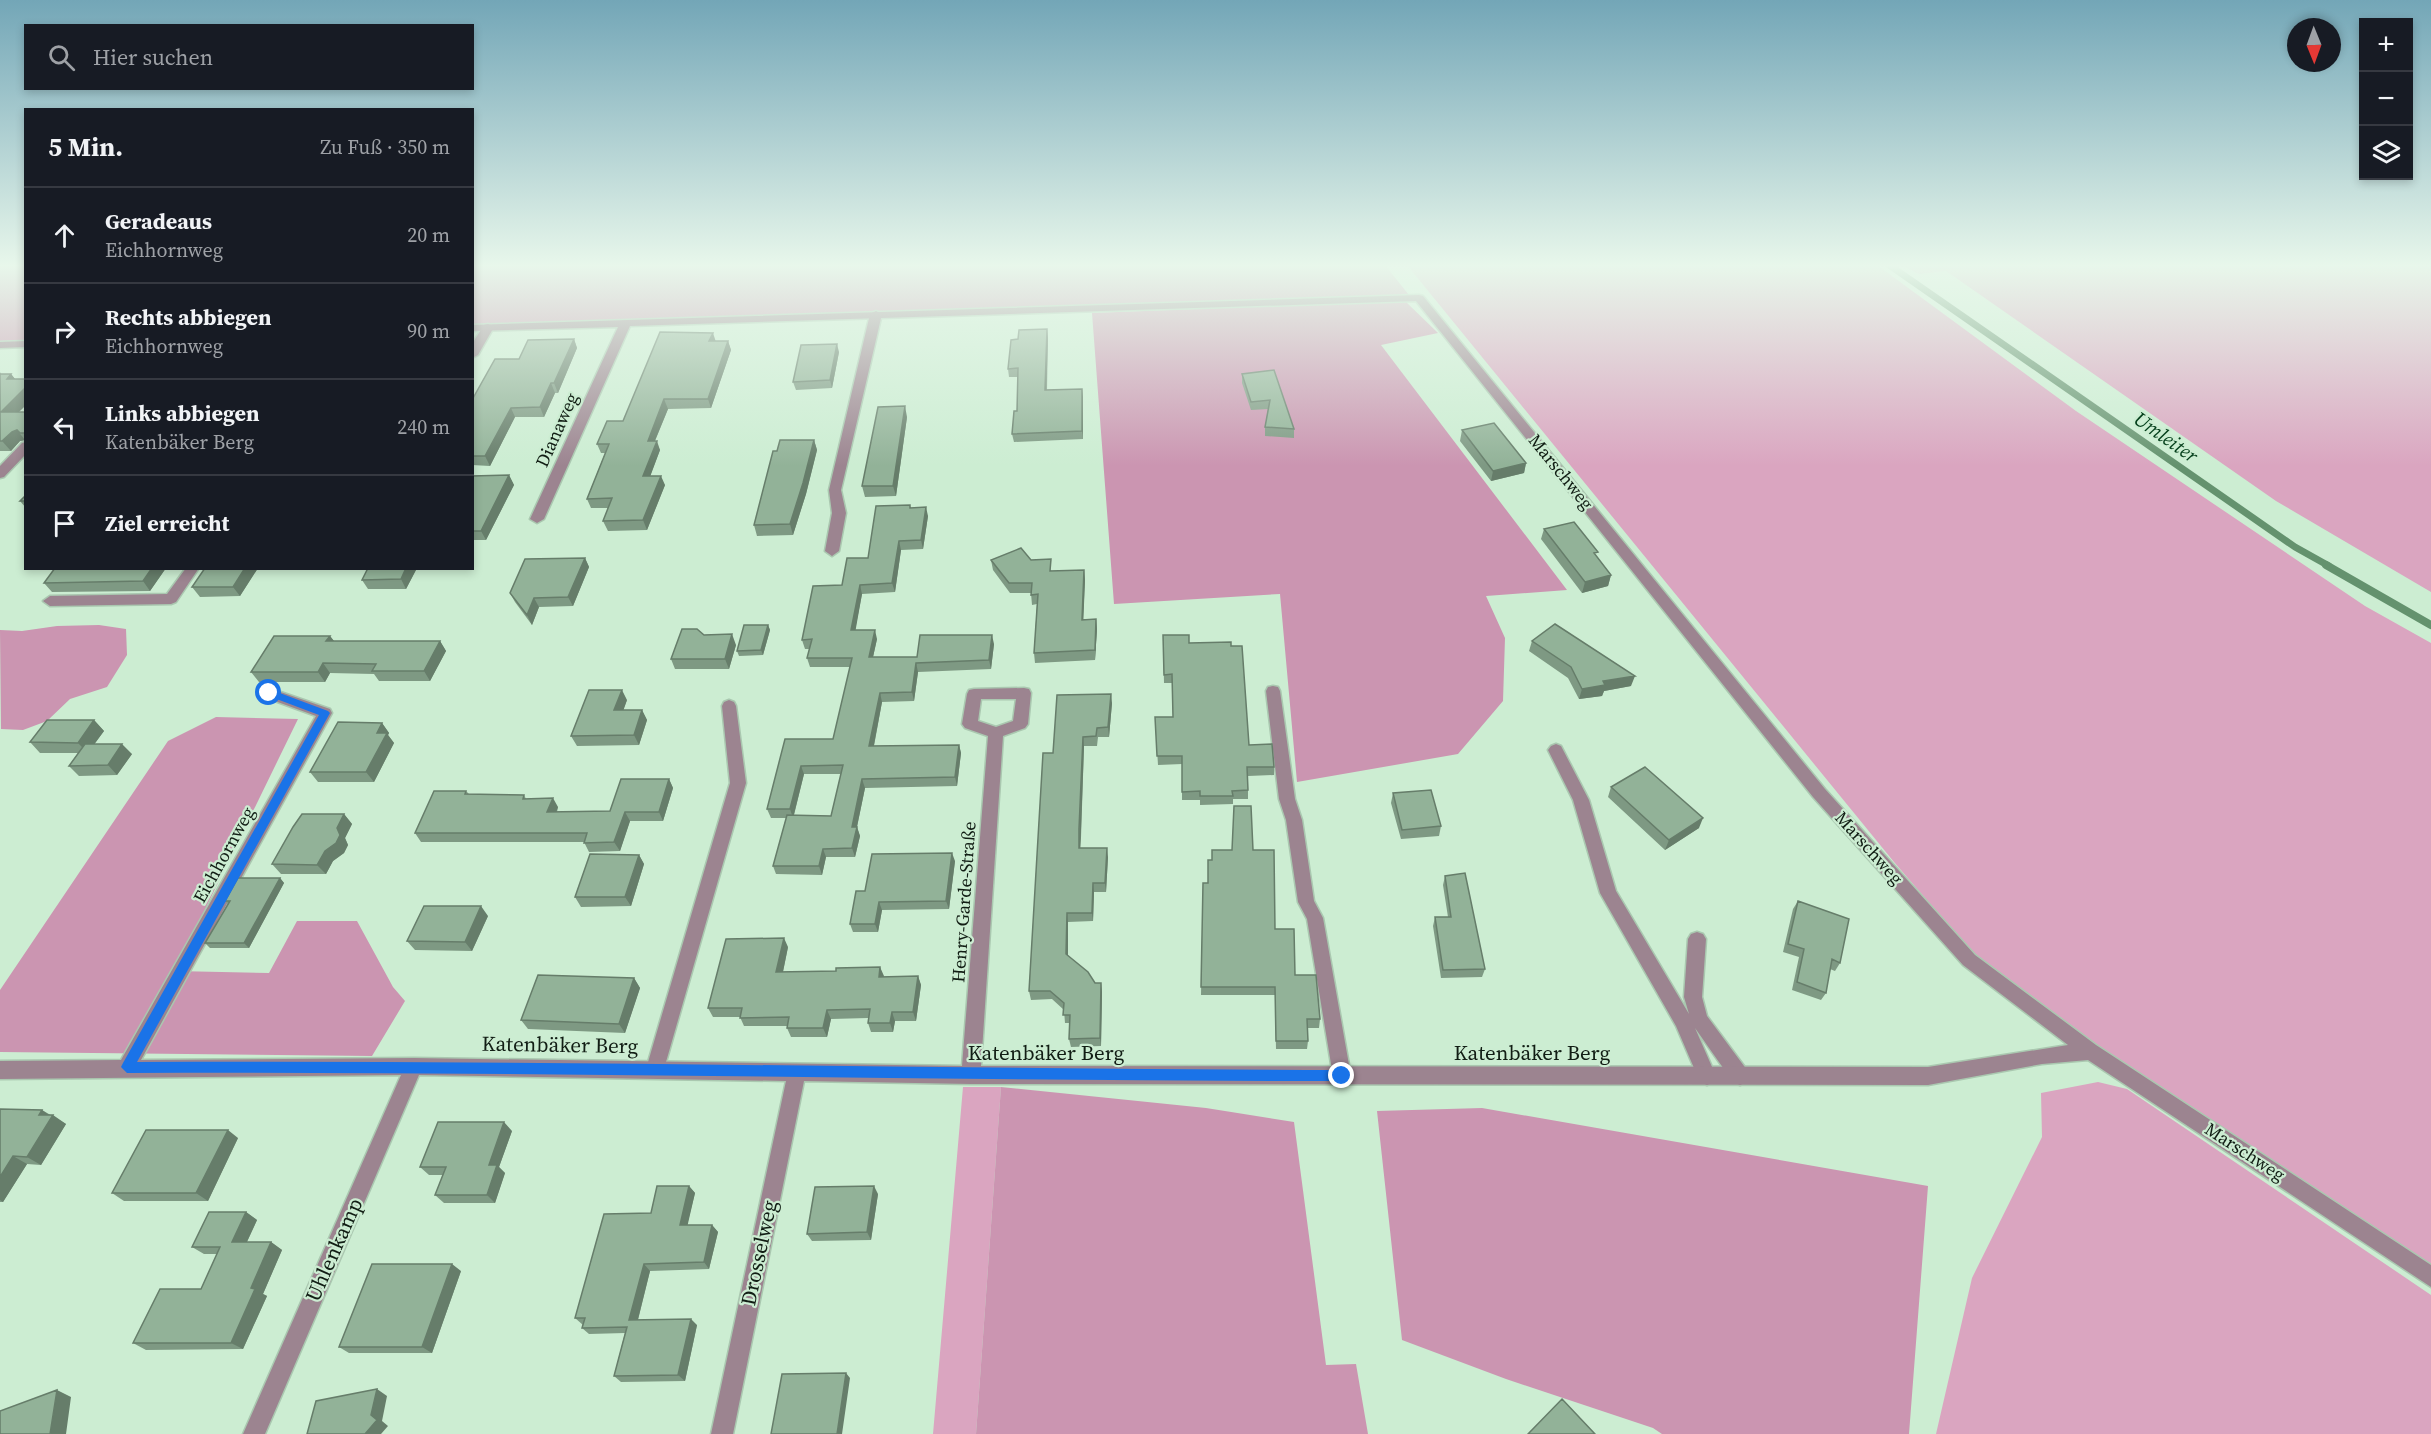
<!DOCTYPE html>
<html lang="de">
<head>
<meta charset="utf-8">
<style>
  :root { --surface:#171b24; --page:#242831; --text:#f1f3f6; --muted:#9ea1a6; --line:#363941 }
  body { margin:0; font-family:"Source Serif 4",serif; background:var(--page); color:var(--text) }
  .controls { position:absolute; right:18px; top:18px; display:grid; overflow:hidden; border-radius:0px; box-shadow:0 3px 9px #0003 }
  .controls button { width:54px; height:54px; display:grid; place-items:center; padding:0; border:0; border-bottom:2px solid var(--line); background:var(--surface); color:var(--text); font:30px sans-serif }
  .compass { position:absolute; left:2287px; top:18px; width:54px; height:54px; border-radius:50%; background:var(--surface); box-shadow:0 3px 9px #0003; rotate:179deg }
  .stop { position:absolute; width:18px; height:18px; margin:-14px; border:4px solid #1a73e8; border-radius:50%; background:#fff }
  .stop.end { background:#1a73e8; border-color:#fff; box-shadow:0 2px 6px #0008 }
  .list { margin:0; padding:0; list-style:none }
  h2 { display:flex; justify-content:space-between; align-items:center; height:78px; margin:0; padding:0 24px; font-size:26px }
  h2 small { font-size:20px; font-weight:400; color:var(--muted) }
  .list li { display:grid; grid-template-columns:39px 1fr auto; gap:18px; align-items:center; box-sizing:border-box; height:96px; padding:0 24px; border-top:2px solid var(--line) }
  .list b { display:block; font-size:22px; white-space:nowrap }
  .list p { margin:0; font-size:20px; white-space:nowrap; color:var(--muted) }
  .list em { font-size:20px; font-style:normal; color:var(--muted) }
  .icon { flex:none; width:33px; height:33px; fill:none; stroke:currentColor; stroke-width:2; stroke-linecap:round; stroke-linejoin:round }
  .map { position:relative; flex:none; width:2431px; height:1434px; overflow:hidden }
  .search { position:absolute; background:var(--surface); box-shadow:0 3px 9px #0003; left:24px; top:24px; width:450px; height:66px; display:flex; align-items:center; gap:15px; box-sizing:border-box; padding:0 21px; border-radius:0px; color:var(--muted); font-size:22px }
  .panel { position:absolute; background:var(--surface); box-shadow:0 3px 9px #0003; left:24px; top:108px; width:450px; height:462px; border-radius:0px }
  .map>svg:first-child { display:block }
  .green { fill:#daa5c0 }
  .forest { fill:#cb95b1 }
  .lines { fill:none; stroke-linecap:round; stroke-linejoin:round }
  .stream-far1 { stroke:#64926e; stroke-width:7 }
  .stream { stroke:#64926e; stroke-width:8 }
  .service-casing { stroke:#aac8b0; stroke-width:3 }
  .minor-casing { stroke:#aac8b0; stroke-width:3 }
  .service { fill:#9c8490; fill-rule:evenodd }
  .minor { fill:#9c8490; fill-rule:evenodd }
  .wall { fill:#7e9983; fill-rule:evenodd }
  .shaded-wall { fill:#667d6a }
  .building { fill:#92b298; stroke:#667d6a; stroke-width:1.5 }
  .route { fill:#1a73e8 }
  .labels { text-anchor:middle; stroke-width:4.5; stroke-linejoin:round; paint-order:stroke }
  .street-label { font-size:18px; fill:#111d14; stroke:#ccedd2 }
  .water-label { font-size:20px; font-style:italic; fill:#033e1a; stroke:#ccedd2 }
  .near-street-label { font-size:21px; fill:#111d14; stroke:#ccedd2 }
</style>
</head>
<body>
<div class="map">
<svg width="2431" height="1434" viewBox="0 0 2431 1434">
  <rect width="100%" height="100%" fill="#ccedd2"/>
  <path class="green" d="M1407 265H1877L2076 411 2365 606 2431 643V1265L2097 1048 1975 956 1894 862Z
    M1901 265H2431V592L2276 501 1946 271 1919 274Z
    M2098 1082 2127 1089 2431 1295V1434H1936L1972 1278 2042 1137 2041 1093Z
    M963 1087H1001L976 1434H933Z"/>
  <path class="forest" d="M0 265H25V340L0 341Z
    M472 265H1385L1409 295 473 325Z
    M1405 301 1438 333 1381 345 1567 590 1486 596 1505 638 1503 701 1458 754 1297 782 1280 594 1114 604 1092 313Z
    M99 625 126 629 127 655 107 687 70 699 47 721 23 730 1 729 0 630 22 631 57 626Z
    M216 717 298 719 175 971 269 973 297 921H357L393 987 405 1001 372 1056 0 1052V990L168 741Z
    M1001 1087 1206 1108 1294 1122 1326 1365 1356 1364 1368 1434H976Z
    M1482 1108 1928 1186 1909 1434H1662L1653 1428 1506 1379 1402 1340 1377 1111Z"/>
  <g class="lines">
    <path class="stream-far1" d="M1889 265 2295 547 2329 566"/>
    <path class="stream" d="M2326 565 2431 625"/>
    <defs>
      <path id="service" d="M876 311 882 314 841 490 846 513 839 551 832 556 825 551 832 513 829 490 870 314Z
        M488 324 494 327 478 355 472 358V344L484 325Z
        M186 568H199L176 602 171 604 50 606 43 601 50 596 167 594Z
        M1273 686 1278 687 1280 691 1295 799 1302 820 1314 901 1323 918 1351 1076 1349 1082 1342 1085 1335 1082 1333 1076 1307 919 1298 902 1286 820 1279 799 1266 691 1268 687Z
        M729 700 734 702 736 706 746 783 664 1069 662 1075 655 1078 648 1075 646 1069 730 783 722 706 724 702Z
        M1556 744 1561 746 1589 800 1616 891 1689 1014 1684 997 1688 939 1691 934 1697 932 1703 934 1706 939 1702 997 1707 1016 1747 1070 1749 1076 1747 1082 1740 1085 1733 1082 1695 1028 1716 1076 1714 1082 1707 1085 1700 1082 1676 1026 1600 893 1573 800 1548 750 1551 746Z"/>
      <path id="minor" d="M1419 295 1423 296 1825 789 1975 955 2096 1045 2431 1265V1287L2088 1060 2042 1064 1928 1085 971 1084 804 1081 733 1434H711L786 1081 419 1075 265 1434H243L401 1075 0 1079V1061L121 1060 316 716 264 697 262 693 264 689 269 688 330 709 332 713 141 1060 414 1058 962 1066 988 736 965 728 962 724 967 694 969 690 974 689 1024 688 1029 689 1031 693 1028 724 1025 728 1003 736 981 1066 1928 1067 2068 1045 1963 965 1813 797 1416 301 630 326 544 519 537 523 530 519 618 327 472 331V325ZM981 699H1016L1013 721 996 727 978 721Z
        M26 341V347L0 348V342Z
        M26 442V454L4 477 0 478V466L22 443Z"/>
    </defs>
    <use href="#service" class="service-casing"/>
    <use href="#minor" class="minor-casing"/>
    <use href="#service" class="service"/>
    <use href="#minor" class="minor"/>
  </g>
  <path class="wall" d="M1047 329 1048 338 1047 390 1082 389 1083 439 1014 442 1012 434 1017 411 1018 377H1009L1008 369 1018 339Z
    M574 339 577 348 558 393H555L544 417H515L490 466 472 465V400L519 359Z
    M715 341H728L731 350 711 408 668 409 655 441 660 450 650 476 665 485 647 530 608 531 603 521 609 508H591L587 499 605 453H601L597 444Z
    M839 352 832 388 796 390 793 382Z
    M1274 370 1294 429V438L1265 436V427L1268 409 1251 410 1242 383V374Z
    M0 372 1 374H11L15 379H26V405L18 412H26V440L20 441 11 451H0Z
    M907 417 896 496 865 497 862 486Z
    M1462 430 1526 463 1524 473 1491 481 1460 441Z
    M814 440 817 450 806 494 793 535 757 536 754 525 777 451Z
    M509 475 514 485 486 540H472V476Z
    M26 495V508L20 501Z
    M911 508 928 516 923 549 901 550 895 592 862 594 855 630 877 639 873 657H917L994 644 991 669 918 672 914 701 882 702 874 746 959 745 961 753 957 786 865 788 857 827 860 836 855 857H826L822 875 776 874 773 866 786 818H771L767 809 785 739H833L850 667H810L807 658 810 649H805L802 640 842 585 868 558ZM804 774H841L831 816 794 815Z
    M1544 529 1597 557 1611 575 1608 586 1582 593 1541 539Z
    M585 558 589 567 573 606 539 607 532 625 515 602 510 593Z
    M991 560H1031L1052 571 1084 570 1085 580 1083 619H1096L1097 629 1095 660 1035 663 1034 653 1037 604 1032 605 1031 593H1010L993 570Z
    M55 568H166L150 591 52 592 44 583Z
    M258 568 240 596 200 597 192 587Z
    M368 568H417L406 589H368L362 580Z
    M768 625 770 630 763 655 739 656 737 651Z
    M704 635 736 645 729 669H675L671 659Z
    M1163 635 1189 643 1231 646 1249 745 1274 767V775L1248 776V799H1233V804L1200 805V800H1182V764L1158 765 1155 717H1173L1172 683H1164Z
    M330 636 334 641H440L446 651 430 681H379L374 674 330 673 325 682H259L251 672Z
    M1532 641 1631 686 1604 691 1602 696 1579 699 1568 678 1529 651Z
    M627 700 623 710H642L647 720 639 745 577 746 571 736Z
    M1112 703 1109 737H1098L1097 746H1084L1081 838 1080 848 1108 857 1106 892H1094L1093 921 1068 922V956L1095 983H1101L1102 992 1101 1046 1071 1047 1069 1039 1070 1023H1065L1064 1010 1052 999 1031 1000 1029 991 1053 753Z
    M94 720 104 731 94 744 132 754 117 775 79 776 69 766 78 753H40L30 742Z
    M382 723 389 733 388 735 394 743 374 782H318L310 772Z
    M669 779 673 788 663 821H630L620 851 589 852 584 842H421L415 833 466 791 469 794 524 795 526 799 558 807 557 812 610 811Z
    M1611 787 1699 828 1665 850 1608 797Z
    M1393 793 1441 826 1439 836 1401 839 1391 803Z
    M344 814 352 824 345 838 348 845 344 853 333 861 326 874H281L272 864Z
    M1232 850H1253L1275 929 1295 975 1320 1019 1319 1028H1307L1308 1041 1307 1049H1276L1275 995H1201L1203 883H1208L1212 860Z
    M639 855 644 864 631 906 581 907 575 897Z
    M955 861 949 909 882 910 878 932H853L850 924 865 891Z
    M1445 876 1485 969 1482 977 1441 978 1433 926 1435 917H1448L1443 885Z
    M280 878 284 883 249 948H210L205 943 228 904 225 901Z
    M1798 901 1840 963 1835 971 1830 969 1826 993 1821 1000 1792 990 1799 957 1783 952 1793 909Z
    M488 916 472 951 415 950 407 941Z
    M788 947 783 972 836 971 880 967 883 977 918 976 921 985 916 1021H895L893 1032H871L868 1023V1018L831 1019 827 1037H791L787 1028V1026H744L740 1017H713L708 1008Z
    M634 978 640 988 625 1033 528 1029 521 1020Z
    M0 1109 42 1110 66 1124 41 1165 27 1164 3 1202H0Z
    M512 1131 499 1167 505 1173 495 1203H444L435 1195 443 1175H429L420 1167Z
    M238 1138 208 1201H124L112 1193Z
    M689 1186 695 1193 687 1225H712L718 1232 709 1269 650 1271 638 1320 697 1325 685 1381 621 1382 614 1376 625 1333 589 1334 582 1328 583 1325 575 1318 651 1213Z
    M878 1194 871 1240 812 1241 807 1234Z
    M246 1212 257 1220 247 1242H271L282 1250 263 1294 267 1296 243 1349 146 1350 133 1343 201 1289 217 1254H204L192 1247Z
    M461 1271 432 1353H349L339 1347Z"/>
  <path class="shaded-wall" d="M1047 329 1048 338 1046 399 1045 390Z
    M713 333 716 342 709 341Z
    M574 339 577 348 558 393 554 383Z
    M728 341 731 350 711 408 708 399Z
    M837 344 839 352 832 388 830 380Z
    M11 374 19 384 7 379Z
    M551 383 555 393 544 417 540 407Z
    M26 387V405L9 422 1 412Z
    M1082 389 1083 397V439L1082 431Z
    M664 399 668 409 651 450 648 441Z
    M905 406 907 417 896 496 893 486Z
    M511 408 515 417 490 466 485 456Z
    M17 430 25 440 20 441 11 451 2 441 12 432Z
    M814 440 817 450 806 494 793 535 790 524Z
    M657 441 660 450 647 485 643 476Z
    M1526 463 1524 473 1491 481 1493 471Z
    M509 475 514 485 486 540 481 531Z
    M661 476 665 485 647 530 643 520Z
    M926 507 928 516 923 549 921 540Z
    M899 541 901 550 895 592 892 583Z
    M585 558 589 567 573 606 568 597Z
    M152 568H166L150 591 143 581Z
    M245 568H258L240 596 233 587Z
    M406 568H417L406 589 401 579Z
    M1084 570 1085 580 1083 629 1082 620Z
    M1611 575 1608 586 1582 593 1585 582Z
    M860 585 862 594 854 639 851 630Z
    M534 598 539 607 532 625 527 615Z
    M1096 619 1097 629 1095 660V650Z
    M768 625 770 630 763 655 761 650Z
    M875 630 877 639 871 666 869 657Z
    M732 634 736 645 729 669 725 659Z
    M992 635 994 644 991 669 989 660Z
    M330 636 337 645 326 641Z
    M440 641 446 651 430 681 424 671Z
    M323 663 330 673 325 682 318 672Z
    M916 663 918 672 914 701 912 692Z
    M1635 676 1631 686 1604 691 1602 696 1579 699 1582 689 1603 681Z
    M622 690 627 700 620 720 614 710Z
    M880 693 882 702 872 755 869 746Z
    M1111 694 1112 703 1109 737 1108 727Z
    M642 710 647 720 639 745 634 735Z
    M94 720 104 731 88 753 78 743Z
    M382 723 389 733 388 735 394 743 374 782 366 772 377 733Z
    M1083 737 1084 746 1080 857 1079 848Z
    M122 744 132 754 117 775 108 765Z
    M959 745 961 753 957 786 955 777Z
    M801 766 804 774 793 818 790 809Z
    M669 779 673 788 663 821 659 812Z
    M862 779 865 788 855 836 852 827Z
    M553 798 558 807 553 821 547 812Z
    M625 812 630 821 620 851 614 842Z
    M344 814 352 824 345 838 348 845 344 853 333 861 326 874 317 865Z
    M1703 818 1699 828 1665 850 1669 840Z
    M857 827 860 836 855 857 852 848Z
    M1107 848 1108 857 1106 892 1105 883Z
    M823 849 826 857 822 875 819 866Z
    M952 853 955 861 949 909 946 901Z
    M639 855 644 864 631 906 625 897Z
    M280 878 284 883 249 948 244 943Z
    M1093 883 1094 892 1093 921 1092 913Z
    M879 902 882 910 878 932 875 924Z
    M481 906 488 916 472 951 465 942Z
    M1067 913 1068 922V963L1066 954Z
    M784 938 788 947 781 981 776 972Z
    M880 967 884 976 882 986 879 977Z
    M918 976 921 985 916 1021 913 1012Z
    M634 978 640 988 625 1033 619 1024Z
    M1101 983 1102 992 1101 1046 1100 1038Z
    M827 1010 831 1019 827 1037 823 1028Z
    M892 1012 895 1021 893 1032 890 1023Z
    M42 1110 52 1117 53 1115 66 1124 41 1165 27 1157 39 1115Z
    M504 1122 512 1131 499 1167 505 1173 495 1203 487 1195 489 1165Z
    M228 1130 238 1138 208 1201 196 1193Z
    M13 1156 27 1164 3 1202 0 1200V1177Z
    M689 1186 695 1193 686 1232 680 1225Z
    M874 1186 878 1194 871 1240 867 1232Z
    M246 1212 257 1220 243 1250 232 1242Z
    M712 1225 718 1232 709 1269 704 1262Z
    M271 1242 282 1250 263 1294 267 1296 243 1349 231 1343 251 1288Z
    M452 1264 461 1271 432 1353 422 1347Z
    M644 1264 650 1271 636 1327 629 1320Z
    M691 1319 697 1325 685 1381 678 1375Z
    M846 1373 850 1378 842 1434H837Z
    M377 1389 387 1396 382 1421 388 1426 381 1434H365L371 1415Z
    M57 1390 71 1397 66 1434H50Z"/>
  <path class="building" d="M1047 329 1045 390 1082 389V431L1012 434 1014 411H1017L1018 368 1008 369 1011 340 1018 339 1019 330Z
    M660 332 713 333 709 341H728L708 399H664L648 441H657L643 476H661L643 520 603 521 612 498 587 499 609 444H597L607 421H623Z
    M574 339 554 383H551L540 407 511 408 485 456H472V400L495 359H519L528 340Z
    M837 344 830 380 793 382 801 345Z
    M1274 370 1294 429 1265 427 1270 400 1251 402 1242 374Z
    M0 374H11L7 379H26V387L1 412H26V433H20L17 430 12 432 2 441H0Z
    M905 406 893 486H862L878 407Z
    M1494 423 1526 463 1493 471 1462 430Z
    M780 440H814L803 483 790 524 754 525 773 451H777Z
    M509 475 481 531H472V476Z
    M26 495V501H20Z
    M910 505V508L926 507 921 540 899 541 892 583 860 585 851 630H875L869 657H917L920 635H992L989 660 916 663 912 692 880 693 869 746 959 745 955 777 862 779 852 827H857L852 848 823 849 819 866H773L787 815 831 816 843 765 801 766 790 809H767L785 739H833L852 658H807L812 639 802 640 813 586 842 585 847 558H868L876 506Z
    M1574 522 1598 552 1594 553 1611 575 1585 582 1544 529Z
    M1021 548 1031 560 1051 559 1050 571 1084 570 1082 620 1096 619 1095 650 1034 653 1038 594 1031 595 1032 583H1009L991 560Z
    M585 558 568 597 534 598 527 615 510 593 525 559Z
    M55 568H152L143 581 44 583Z
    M205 568H245L233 587H192Z
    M368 568H406L401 579 362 580Z
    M1555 624 1635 676 1603 681 1605 685 1582 689 1571 667 1532 641Z
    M744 625H768L761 650 737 651Z
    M682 629H697L704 635 732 634 725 659H671Z
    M1163 635H1189V643L1231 642V646H1242L1249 745 1272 744 1274 767H1247L1248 790 1232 791 1233 796H1200V791L1182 792V756H1157L1155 717H1173L1172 674 1164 675Z
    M274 636H330L326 641H440L424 671H372L376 664 323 663 318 672H251Z
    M589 690H622L614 710H642L634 735 571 736Z
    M1111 694 1108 727 1097 728 1096 736 1083 737 1079 829V848H1107L1105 883H1093L1092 913H1067L1066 954 1088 972 1095 983H1101L1100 1038 1069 1039 1070 1015H1063L1064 1003 1050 991H1029L1043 753H1053L1057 695Z
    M47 720H94L78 743 30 742Z
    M338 722 382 723 377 733H387L366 772H310Z
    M85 744H122L108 765 69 766Z
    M1645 767 1703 818 1669 840 1611 787Z
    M621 779H669L659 812H625L614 842 584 843 587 833H415L434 791H466L465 794 524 795 523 799 553 798 547 812 610 811Z
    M1431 790 1441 826 1402 830 1393 793Z
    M1234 806H1251L1253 850H1274L1275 929H1294L1295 975H1316L1320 1019H1307L1308 1041H1276L1275 987H1201L1203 883H1208V860H1212V850H1232Z
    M302 814H344L337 828 340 835 336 843 325 851 317 865 272 864 293 827Z
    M952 853 946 901 879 902 875 924H850L856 891H865L872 854Z
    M590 854 639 855 625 897H575Z
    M1465 873 1485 969 1443 970 1435 917H1451L1445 876Z
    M238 878H280L244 943H205L230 901H225Z
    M1798 901 1849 919 1840 963 1832 959 1826 993 1797 982 1804 949 1788 944Z
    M424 906H481L465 942 407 941Z
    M784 938 776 972 836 971V968L880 967 879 977 918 976 913 1012H892L890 1023H868L870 1009 827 1010 823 1028H787L789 1017 740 1018 742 1008H708L726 939Z
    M538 975 634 978 619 1024 521 1020Z
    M0 1109 42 1110 39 1115H53L27 1157 13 1156 0 1177Z
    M438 1122H504L489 1165H497L487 1195H435L446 1167H420Z
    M146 1130H228L196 1193H112Z
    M657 1186H689L680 1225H712L704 1262 644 1264 629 1320 691 1319 678 1375 614 1376 627 1327 582 1328 585 1318H575L604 1214 651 1213Z
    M874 1186 867 1232 807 1234 815 1187Z
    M209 1212H246L232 1242H271L251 1288 255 1289 231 1343H133L160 1289H201L220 1247H192Z
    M372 1264H452L422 1347H339Z
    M846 1373 837 1434H771L782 1374Z
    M377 1389 371 1415 377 1420 365 1434H307L316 1401Z
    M57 1390 50 1434H0V1411Z
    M1562 1399 1595 1434H1528Z"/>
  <linearGradient id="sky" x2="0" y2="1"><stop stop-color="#73a6b7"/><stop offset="0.57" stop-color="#e8f7eb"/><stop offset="1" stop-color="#e8f7eb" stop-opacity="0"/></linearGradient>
  <rect width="2431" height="466" fill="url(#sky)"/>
  <path class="route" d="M269 689 328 711 330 713 137 1062C538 1060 940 1069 1342 1070L1348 1076 1342 1081C937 1081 532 1071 127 1073L121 1067 123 1063 319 715 266 695 264 693Z"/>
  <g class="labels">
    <g class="street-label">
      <text transform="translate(557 430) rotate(-66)" y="6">Dianaweg</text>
      <text transform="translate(1561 472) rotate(51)" y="6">Marschweg</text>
      <text transform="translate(1869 848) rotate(48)" y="6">Marschweg</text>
      <text transform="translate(224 855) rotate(-61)" y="6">Eichhornweg</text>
      <text transform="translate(964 902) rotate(-86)" y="6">Henry-Garde-Straße</text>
      <text transform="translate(2245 1152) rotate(33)" y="6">Marschweg</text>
    </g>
    <g class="water-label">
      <text transform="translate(2166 437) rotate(35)" y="7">Umleiter</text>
    </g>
    <g class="near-street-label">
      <text transform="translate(560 1045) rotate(1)" y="7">Katenbäker Berg</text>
      <text x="1046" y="1060">Katenbäker Berg</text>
      <text x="1532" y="1060">Katenbäker Berg</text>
      <text transform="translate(334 1250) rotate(-66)" y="7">Uhlenkamp</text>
      <text transform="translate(759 1253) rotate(-78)" y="7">Drosselweg</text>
    </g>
  </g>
</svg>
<div class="controls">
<button>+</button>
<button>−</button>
<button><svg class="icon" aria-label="layers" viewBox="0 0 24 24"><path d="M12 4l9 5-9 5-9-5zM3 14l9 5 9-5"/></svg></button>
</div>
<svg class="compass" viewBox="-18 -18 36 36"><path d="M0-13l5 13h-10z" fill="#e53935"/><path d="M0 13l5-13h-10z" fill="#9ea1a6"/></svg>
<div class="stop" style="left:269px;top:693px"></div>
<div class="stop end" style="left:1342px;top:1076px"></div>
<div class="search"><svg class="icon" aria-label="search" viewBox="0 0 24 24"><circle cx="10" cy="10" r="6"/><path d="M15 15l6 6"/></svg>Hier suchen</div>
<section class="panel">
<h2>5 Min.<small>Zu Fuß · 350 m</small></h2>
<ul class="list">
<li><svg class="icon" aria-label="ahead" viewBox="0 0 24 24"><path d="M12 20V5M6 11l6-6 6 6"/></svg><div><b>Geradeaus</b><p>Eichhornweg</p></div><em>20 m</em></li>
<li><svg class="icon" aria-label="right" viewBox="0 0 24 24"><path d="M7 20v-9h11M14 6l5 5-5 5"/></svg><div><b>Rechts abbiegen</b><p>Eichhornweg</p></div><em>90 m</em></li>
<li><svg class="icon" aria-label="left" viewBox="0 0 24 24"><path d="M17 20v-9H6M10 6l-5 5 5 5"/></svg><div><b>Links abbiegen</b><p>Katenbäker Berg</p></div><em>240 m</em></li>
<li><svg class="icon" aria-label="arrive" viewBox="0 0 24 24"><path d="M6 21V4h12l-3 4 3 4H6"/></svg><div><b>Ziel erreicht</b></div></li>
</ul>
</section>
</div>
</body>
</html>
